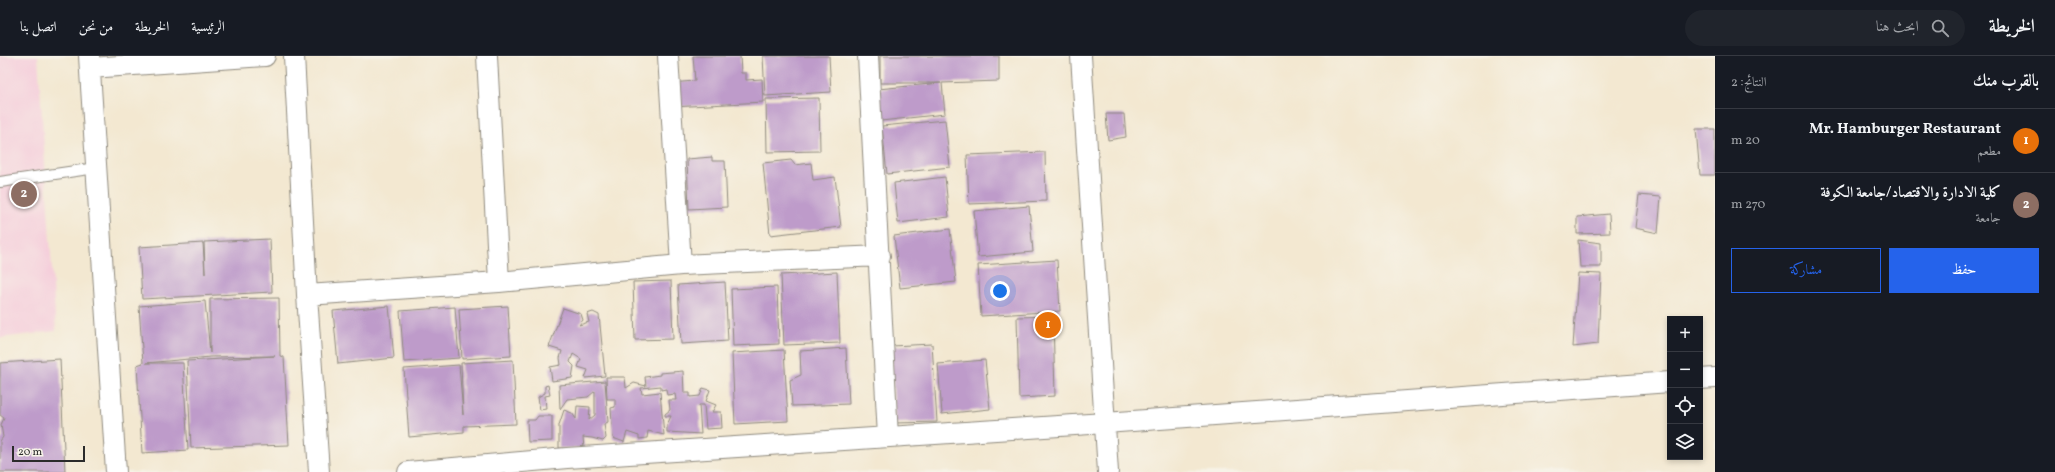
<!DOCTYPE html>
<html lang="ar">
<head>
<meta charset="utf-8">
<style>
  :root { --surface:#171b24; --page:#20242c; --text:#f1f3f6; --muted:#9ea1a6; --line:#363941; --accent:#2563eb }
  body { margin:0; font-family:Vollkorn,Amiri,serif; background:var(--page); color:var(--text); direction:rtl }
  .controls { position:absolute; right:12px; bottom:12px; display:grid; overflow:hidden; border-radius:0px; box-shadow:0 2px 6px #0003 }
  .controls button { width:36px; height:36px; display:grid; place-items:center; padding:0; border:0; border-bottom:1px solid var(--line); background:var(--surface); color:var(--text); font:20px sans-serif }
  .scale { position:absolute; left:12px; bottom:10px; width:73px; box-sizing:border-box; padding-left:4px; border:2px solid #2b2b2b; border-top:0; font-size:11px; line-height:14px; white-space:nowrap; color:#2b2b2b; -webkit-text-stroke:3px #f7f3e8; paint-order:stroke }
  .you { position:absolute; left:1000px; top:235px; width:14px; height:14px; margin:-10px; border:3px solid #fff; border-radius:50%; background:#1a73e8; box-shadow:0 0 0 6px #1a73e833 }
  .badge { display:grid; place-items:center; width:26px; height:26px; border-radius:50%; background:var(--accent); color:#fff; font-size:13px; font-weight:700 }
  .pin { position:absolute; translate:-50% -50%; border:2px solid #fff; box-shadow:0 1px 4px #0006 }
  .list { margin:0; padding:0; list-style:none }
  h2 { display:flex; justify-content:space-between; align-items:center; height:52px; margin:0; padding:0 16px; font-size:17px }
  h2 small { font-size:13px; font-weight:400; color:var(--muted) }
  .list li { display:grid; grid-template-columns:26px 1fr auto; gap:12px; align-items:center; box-sizing:border-box; height:64px; padding:0 16px; border-top:1px solid var(--line) }
  .list b { display:block; font-size:15px; white-space:nowrap }
  .list p { margin:0; font-size:13px; white-space:nowrap; color:var(--muted) }
  .list em { font-size:13px; font-style:normal; color:var(--muted) }
  .actions { display:flex; gap:8px; padding:12px 16px }
  .actions a { flex:1; padding:9px 0; border:1px solid var(--accent); border-radius:0px; text-align:center; font-size:14px; color:var(--accent) }
  .actions .main { background:var(--accent); color:#fff }
  .icon { flex:none; width:22px; height:22px; fill:none; stroke:currentColor; stroke-width:2; stroke-linecap:round; stroke-linejoin:round }
  .map { position:relative; flex:none; width:1715px; height:416px; overflow:hidden; direction:ltr }
  header { display:flex; align-items:center; gap:24px; box-sizing:border-box; height:56px; padding:0 20px; background:var(--surface); border-bottom:1px solid var(--line) }
  header strong { font-size:19px }
  nav { display:flex; gap:22px; margin-inline-start:auto; font-size:14px }
  .search { width:280px; height:36px; background:var(--page); display:flex; align-items:center; gap:10px; box-sizing:border-box; padding:0 14px; border-radius:22px; color:var(--muted); font-size:15px }
  main { display:flex }
  aside { flex:1; background:var(--surface) }
  .map>svg:first-child { display:block }
  .built { fill:#f5cfdb }
  .building { fill:#be9bca }
  .lines { fill:none; stroke-linecap:round; stroke-linejoin:round }
  .service-casing { stroke:#8f8a7e; stroke-width:12 }
  .minor-casing { stroke:#8f8a7e; stroke-width:22 }
  .service { stroke:#fff; stroke-width:10 }
  .minor { stroke:#fff; stroke-width:20 }
</style>
</head>
<body>
<header>
<strong>الخريطة</strong>
<div class="search"><svg class="icon" aria-label="search" viewBox="0 0 24 24"><circle cx="10" cy="10" r="6"/><path d="M15 15l6 6"/></svg>ابحث هنا</div>
<nav><a>الرئيسية</a><a>الخريطة</a><a>من نحن</a><a>اتصل بنا</a></nav>
</header>
<main>
<aside>
<h2>بالقرب منك<small>النتائج: 2</small></h2>
<ul class="list">
<li><span class="badge" style="background:#e8710a">1</span><div><b>Mr. Hamburger Restaurant</b><p>مطعم</p></div><em>20 m</em></li>
<li><span class="badge" style="background:#8d6e63">2</span><div><b>كلية الادارة والاقتصاد/جامعة الكوفة</b><p>جامعة</p></div><em>270 m</em></li>
</ul>
<div class="actions"><a class="main">حفظ</a><a>مشاركة</a></div>
</aside>
<div class="map">
<svg width="1715" height="416" viewBox="0 0 1715 416">
  <rect width="100%" height="100%" fill="#f7f3e8"/>
  <filter id="ink" filterUnits="userSpaceOnUse"><feTurbulence type="fractalNoise" baseFrequency=".025" numOctaves="2"/><feDisplacementMap in="SourceGraphic" scale="8" xChannelSelector="R" yChannelSelector="G"/><feConvolveMatrix kernelMatrix="1 2 1 2 8 2 1 2 1" color-interpolation-filters="sRGB"/></filter>
  <filter id="wash" filterUnits="userSpaceOnUse"><feTurbulence type="fractalNoise" baseFrequency=".012" numOctaves="4" result="noise"/><feDisplacementMap in="SourceGraphic" scale="16" xChannelSelector="R" yChannelSelector="G"/><feGaussianBlur stdDeviation="0.9" result="paint"/><feColorMatrix in="noise" values="0 0 0 0 0 0 0 0 0 0 0 0 0 0 0 0 0 1.4 0 .05"/><feComposite in="paint" operator="in"/></filter>
  <g filter="url(#wash)">
    <rect width="100%" height="100%" fill="#f3e8d1"/>
    <path class="built" d="M0 0H38L56 275 0 282Z"/>
    <g id="blocks">
      <path class="building" d="M693 0H740L741 17H746V24L762 23 763 46 672 51 670 27 695 25Z
        M763 0H829L831 36 765 40Z
        M880 0H999V25L942 27 945 58 881 65 878 33 941 27H880Z
        M819 42 820 95 767 96 766 43Z
        M1106 58H1124L1126 81 1108 84Z
        M945 64 950 111 887 118 882 70Z
        M1696 73H1715V119H1700Z
        M1045 96 1046 145 969 148 967 99Z
        M712 101V105H725L727 151 689 153 687 103Z
        M791 104 795 109 811 107 813 124 835 121 841 171 770 179 763 107Z
        M945 121 949 161 898 167 894 127Z
        M1639 139 1661 141 1658 177 1635 172Z
        M1029 150 1033 196 978 201 974 155Z
        M1609 158 1610 177 1577 178V161Z
        M950 173 956 226 900 232 894 180Z
        M270 183 272 236 142 243 139 191 203 187 205 218 204 186Z
        M1578 184 1601 187V211H1580Z
        M1057 204 1060 255 981 260 978 209Z
        M837 216 840 287 784 289 781 219Z
        M1578 217 1601 218 1598 288 1573 291Z
        M671 225 673 283 635 284 633 226Z
        M725 226 728 285 681 288 678 229Z
        M777 231 779 288 733 290 731 233Z
        M279 242 280 300 284 301 289 389 191 392 187 305 275 300 210 301 146 307H183L188 394 142 397 137 309 143 307 139 250 205 245 210 297V243Z
        M389 250 394 302 338 308 333 255Z
        M508 250 511 300 462 303 459 253Z
        M455 251 459 302 404 306 400 255Z
        M563 252 581 258 583 264 579 269 589 266 587 258 593 256 599 259 605 320 585 322 588 314 578 311 581 303 573 298 570 306 574 310 572 322 552 325 550 311 561 309 560 302 562 295 549 291Z
        M1053 260 1055 340 1019 342 1017 261Z
        M932 288 937 366 895 367 891 290Z
        M846 292 849 348 792 350 790 324 801 319 800 295Z
        M784 294 788 365 735 368 732 297Z
        M60 303 65 416H0V385L3 381 1 369 4 362 0 359V307Z
        M513 304 516 368 464 370V376L409 381 404 313 459 309 463 359 461 307Z
        M985 304 990 353 942 358 938 308Z
        M683 315 684 337H690V341L700 340 703 332 710 334 706 345 716 349 712 356H721L722 372 706 373 704 349H699L701 378 667 376V369L671 360H665V358L670 354 669 344H676L675 338 667 339 666 333 661 334V330L641 332 642 338 660 336 664 379 648 375 647 382 639 383V380L627 376 624 386 613 382 611 352 615 351V343H607L606 321H625L626 332 634 327 646 330 645 321 660 319V317Z
        M605 325 608 366 604 368 606 382 603 385 592 382 583 381 584 392H559V369L564 354 572 357 576 363 577 350 590 351 589 364 595 359V335L588 341 567 343 560 353 559 329Z
        M548 329 550 339 545 340 546 353 540 354 538 341 545 337V330Z
        M538 360H552V385L528 386 527 364H535Z"/>
    </g>
  </g>
  <g filter="url(#ink)">
    <use href="#blocks" fill-opacity="0" stroke="#8f8a7e" stroke-width="1"/>
    <g class="lines">
      <defs>
        <path id="service" d="M0 126 96 112"/>
        <path id="minor" d="M89 0 116 416
          M294 0 307 239 319 416
          M487 0 499 226
          M668 0 681 209
          M868 0 888 381
          M1081 0 1108 416
          M90 12 265 0
          M307 239 499 226 681 209 880 200
          M1700 323 1715 322
          M408 416 567 402 1105 367 1670 326"/>
      </defs>
      <use href="#service" class="service-casing"/>
      <use href="#minor" class="minor-casing"/>
      <use href="#service" class="service"/>
      <use href="#minor" class="minor"/>
    </g>
  </g>
</svg>
<div class="controls">
<button>+</button>
<button>−</button>
<button><svg class="icon" aria-label="locate" viewBox="0 0 24 24"><circle cx="12" cy="12" r="6"/><path d="M12 2v4M12 18v4M2 12h4M18 12h4"/></svg></button>
<button><svg class="icon" aria-label="layers" viewBox="0 0 24 24"><path d="M12 4l9 5-9 5-9-5zM3 14l9 5 9-5"/></svg></button>
</div>
<div class="scale">20 m</div>
<div class="you"></div>
<div class="pin badge" style="left:1048px;top:269px;background:#e8710a">1</div>
<div class="pin badge" style="left:24px;top:138px;background:#8d6e63">2</div>
</div>
</main>
</body>
</html>
